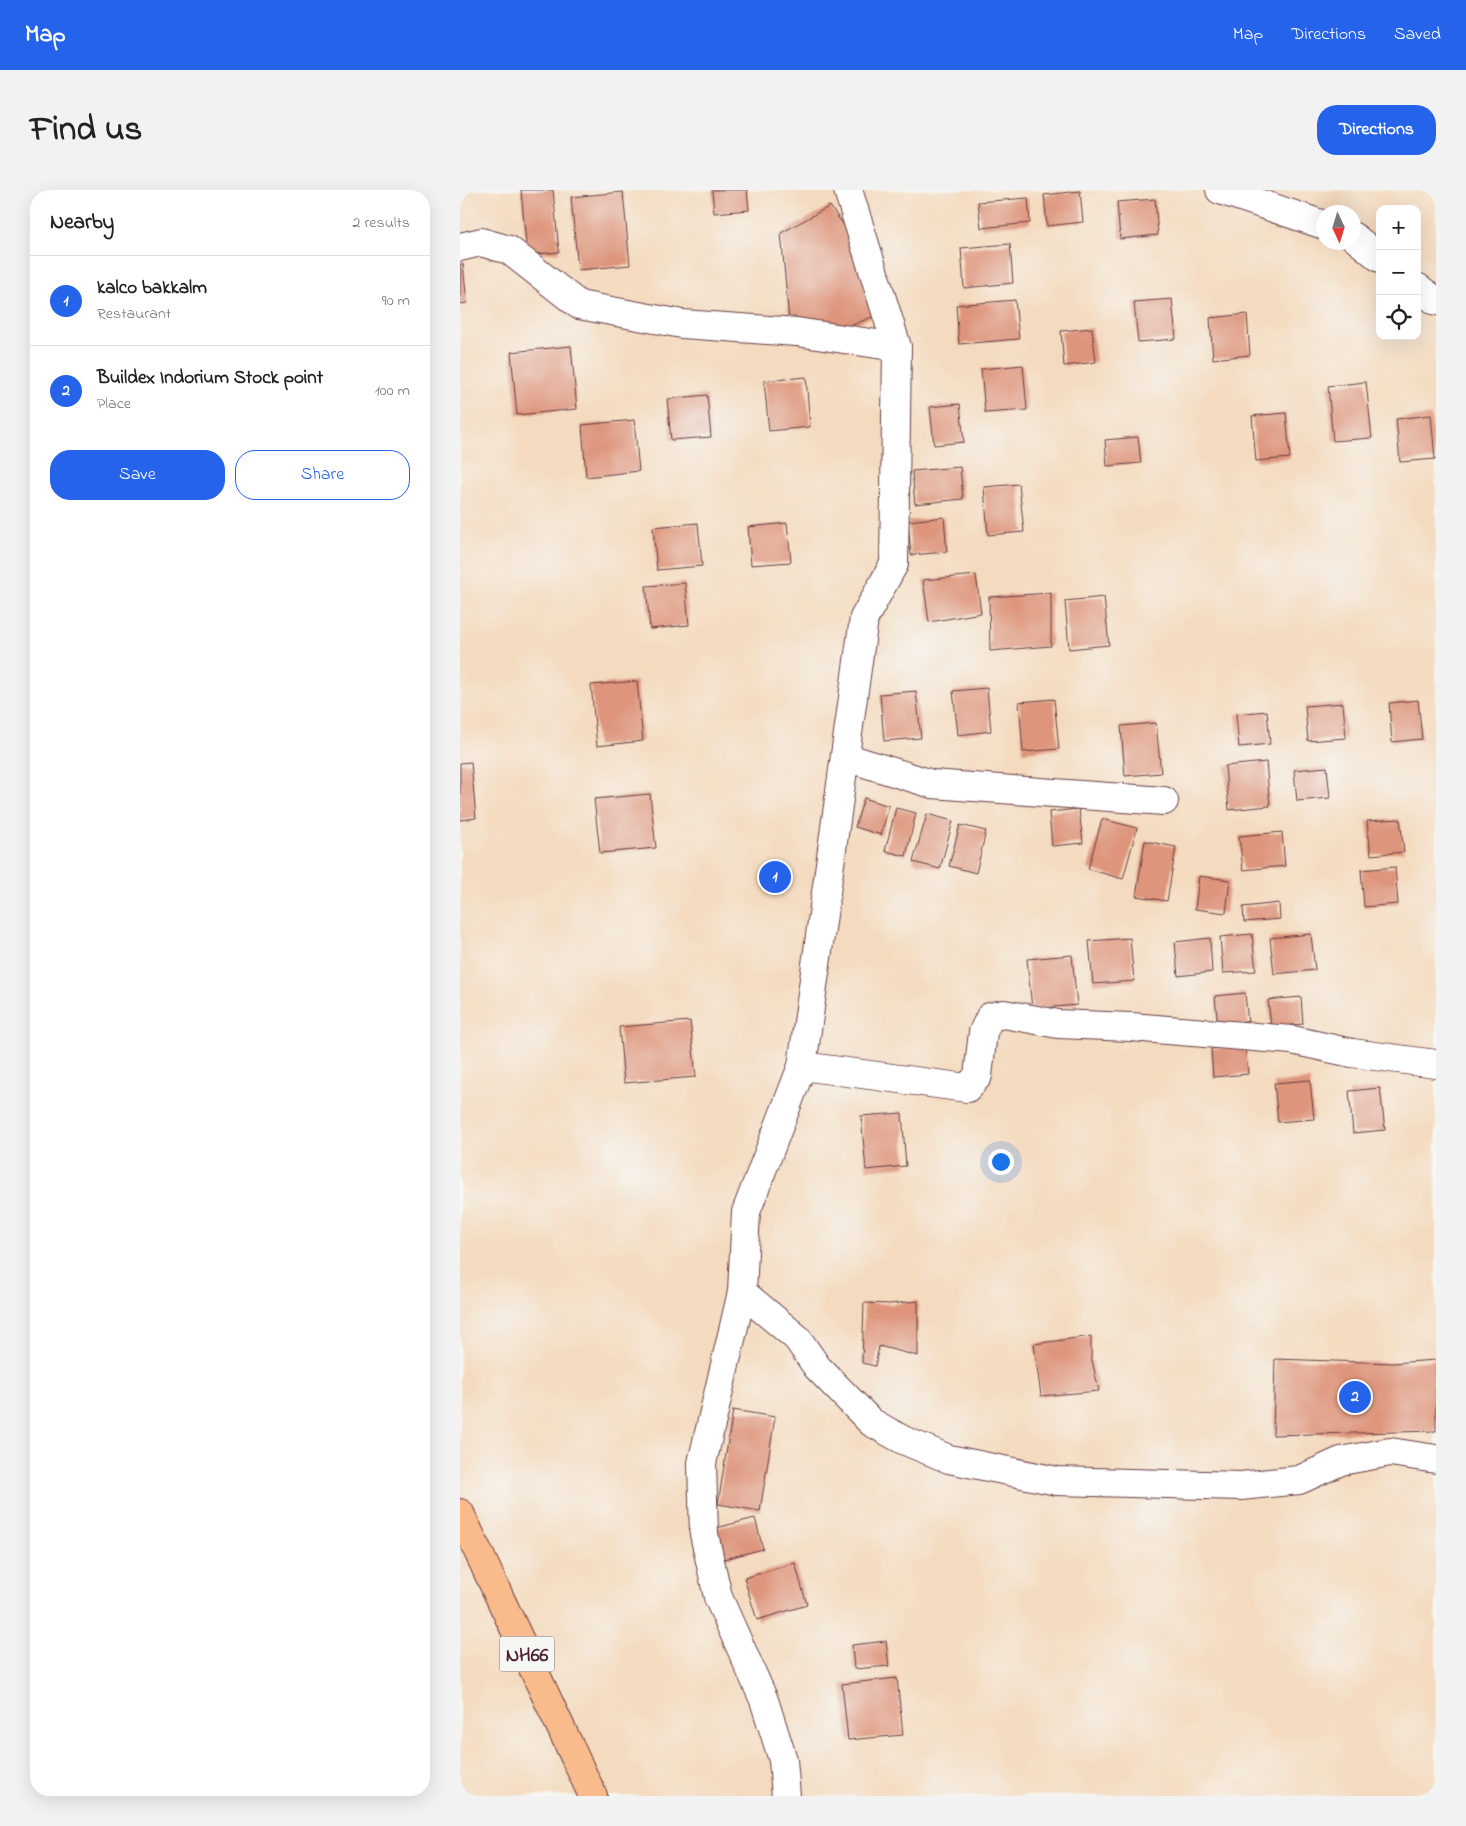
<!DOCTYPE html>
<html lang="en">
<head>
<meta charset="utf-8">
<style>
  :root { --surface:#fff; --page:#f2f2f2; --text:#222; --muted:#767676; --line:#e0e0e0; --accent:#2563eb }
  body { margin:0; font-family:"Indie Flower",sans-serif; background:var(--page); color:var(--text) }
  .controls { position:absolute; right:15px; top:15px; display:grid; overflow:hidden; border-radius:10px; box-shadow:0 5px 20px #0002 }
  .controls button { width:45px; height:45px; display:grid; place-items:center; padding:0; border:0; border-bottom:1px solid var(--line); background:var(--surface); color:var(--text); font:25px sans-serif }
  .compass { position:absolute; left:856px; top:15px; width:45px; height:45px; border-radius:50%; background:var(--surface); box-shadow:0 5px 20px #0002; rotate:176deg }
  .you { position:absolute; left:540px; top:971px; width:18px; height:18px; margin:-12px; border:4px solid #fff; border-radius:50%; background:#1a73e8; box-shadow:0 0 0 8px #1a73e833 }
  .badge { display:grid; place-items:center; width:32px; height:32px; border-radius:50%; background:var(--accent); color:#fff; font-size:16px; font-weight:700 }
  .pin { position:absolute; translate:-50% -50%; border:2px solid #fff; box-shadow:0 1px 5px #0006 }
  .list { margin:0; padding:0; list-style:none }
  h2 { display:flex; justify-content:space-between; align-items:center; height:65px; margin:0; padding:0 20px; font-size:21px }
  h2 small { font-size:16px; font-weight:400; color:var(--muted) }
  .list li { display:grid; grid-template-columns:32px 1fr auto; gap:15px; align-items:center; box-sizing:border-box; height:90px; padding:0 20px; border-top:1px solid var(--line) }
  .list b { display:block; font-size:19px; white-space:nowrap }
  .list p { margin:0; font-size:16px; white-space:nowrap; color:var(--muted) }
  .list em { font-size:16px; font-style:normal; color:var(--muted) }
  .actions { display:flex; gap:10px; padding:15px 20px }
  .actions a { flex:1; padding:11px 0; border:1px solid var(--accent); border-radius:20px; text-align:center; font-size:18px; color:var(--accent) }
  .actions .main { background:var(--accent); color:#fff }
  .icon { flex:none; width:28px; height:28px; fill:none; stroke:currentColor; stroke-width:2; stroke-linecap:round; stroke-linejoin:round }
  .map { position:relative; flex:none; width:976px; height:1606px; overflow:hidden; border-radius:20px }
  header { display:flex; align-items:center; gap:30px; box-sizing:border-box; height:70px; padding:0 25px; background:var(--accent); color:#fff }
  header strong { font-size:24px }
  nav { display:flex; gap:28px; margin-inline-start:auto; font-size:18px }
  .intro { display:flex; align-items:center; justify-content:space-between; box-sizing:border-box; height:120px; padding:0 30px }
  h1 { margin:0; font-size:35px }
  .button { padding:12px 22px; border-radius:20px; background:var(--accent); color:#fff; font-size:18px; font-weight:700 }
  main { display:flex; gap:30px; padding:0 30px }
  aside { flex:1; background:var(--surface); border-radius:20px; box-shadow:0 5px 20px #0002 }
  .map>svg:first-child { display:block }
  .building { fill:#de957c }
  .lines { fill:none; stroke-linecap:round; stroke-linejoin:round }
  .street-casing { stroke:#643b41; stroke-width:30 }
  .highway-casing { stroke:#643b41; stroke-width:30 }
  .street { stroke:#fff; stroke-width:28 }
  .highway { stroke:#fabb8c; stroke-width:28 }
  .labels { text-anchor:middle; stroke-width:5; stroke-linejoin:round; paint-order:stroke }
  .shield { fill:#f6f6f2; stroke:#7e6067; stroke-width:1 }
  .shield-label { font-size:20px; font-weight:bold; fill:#4a1f2b }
</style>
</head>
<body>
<header>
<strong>Map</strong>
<nav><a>Map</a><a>Directions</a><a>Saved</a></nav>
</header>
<div class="intro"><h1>Find us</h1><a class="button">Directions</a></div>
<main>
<aside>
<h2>Nearby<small>2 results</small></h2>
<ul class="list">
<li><span class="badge">1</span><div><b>kalco bakkalm</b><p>Restaurant</p></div><em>90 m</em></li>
<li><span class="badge">2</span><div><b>Buildex Indorium Stock point</b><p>Place</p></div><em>100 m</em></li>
</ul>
<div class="actions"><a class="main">Save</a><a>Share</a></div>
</aside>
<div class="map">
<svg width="976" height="1606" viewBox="0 0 976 1606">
  <rect width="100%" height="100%" fill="#f6f6f2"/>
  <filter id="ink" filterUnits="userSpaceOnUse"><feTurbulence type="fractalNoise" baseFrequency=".02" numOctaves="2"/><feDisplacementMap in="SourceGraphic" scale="10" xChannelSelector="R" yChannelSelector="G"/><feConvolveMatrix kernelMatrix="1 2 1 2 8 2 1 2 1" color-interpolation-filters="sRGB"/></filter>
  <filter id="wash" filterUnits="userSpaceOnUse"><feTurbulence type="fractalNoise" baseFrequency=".0096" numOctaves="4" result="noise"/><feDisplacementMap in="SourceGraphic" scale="20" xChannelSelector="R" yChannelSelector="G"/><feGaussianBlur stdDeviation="1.12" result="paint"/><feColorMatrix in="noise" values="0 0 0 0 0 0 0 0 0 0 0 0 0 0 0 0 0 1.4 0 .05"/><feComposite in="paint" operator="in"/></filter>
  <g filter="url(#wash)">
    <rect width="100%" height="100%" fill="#f4dabe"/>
    <g id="blocks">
      <path class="building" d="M61 0H93L99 62 67 65Z
        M252 0H287L289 20 254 23Z
        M620 1 623 32 587 36 584 5Z
        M163 2 170 75 118 80 111 7Z
        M568 8 570 33 521 38 518 12Z
        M695 9 698 45 660 49 657 12Z
        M370 16 394 49 417 125 385 138 329 130 321 43Z
        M550 54 553 93 504 98 501 58Z
        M0 74H3L7 113 0 114Z
        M712 109 716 149 678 152 674 112Z
        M555 110 559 149 499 154 496 115Z
        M787 124 790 165 753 169 750 128Z
        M632 138 636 172 604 176 601 141Z
        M111 156 117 219 57 225 51 162Z
        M563 175 567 220 525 223 521 179Z
        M346 187 350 237 309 241 304 191Z
        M906 192 912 248 873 251 868 196Z
        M247 205 251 247 211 250 207 209Z
        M500 214 504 252 474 255 470 217Z
        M826 223 830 268 796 271 792 226Z
        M971 225 975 269 940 272 936 229Z
        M174 230 179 281 126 287 122 235Z
        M678 247 681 273 647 276 645 250Z
        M500 277 503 309 455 314 452 281Z
        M559 294 564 342 528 345 524 297Z
        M484 327 487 362 451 365 448 331Z
        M238 333 242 376 197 380 193 337Z
        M327 333 331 372 291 375 288 337Z
        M516 385 521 423 469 432 463 390Z
        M225 393 229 435 190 439 186 396Z
        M591 403V456L530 461 529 407Z
        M644 407 649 455 609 459 605 411Z
        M177 491 183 551 137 556 131 495Z
        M527 498 531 541 498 545 493 501Z
        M456 501 461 548 424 551 420 504Z
        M594 509 599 559 563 562 559 512Z
        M958 510 962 549 932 552 929 513Z
        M883 513 886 548 848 551 845 516Z
        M807 521 810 554 779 557 776 524Z
        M696 533 701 583 665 586 661 536Z
        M11 572 16 628 0 630V573Z
        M806 572 810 616 769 620 765 576Z
        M867 577 870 608 837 611 834 580Z
        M190 604 196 658 140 663 134 609Z
        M404 608 429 616 421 645 395 637Z
        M436 618 456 623 446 666 425 661Z
        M619 619 623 653 592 656 589 622Z
        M467 624 493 631 480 679 453 672Z
        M642 629 677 638 663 689 628 679Z
        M940 629 944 662 911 665 907 631Z
        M500 635 526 641 516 683 489 676Z
        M822 642 825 676 783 680 779 646Z
        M685 651 716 657 707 711 676 706Z
        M935 677 938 714 904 717 901 680Z
        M739 686 770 690 766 723 735 719Z
        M819 713 820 729 784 732 783 717Z
        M792 744 796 781 763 783 760 747Z
        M851 744 855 780 814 784 810 748Z
        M670 748 674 791 633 794 629 751Z
        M750 748 752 782 718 786 715 752Z
        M612 765 617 815 572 819 567 769Z
        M785 803 788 834 758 837 755 806Z
        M841 807 843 834 811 837 808 810Z
        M230 831 236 887 164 893 159 837Z
        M785 856 788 884 753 887 751 859Z
        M850 890 854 929 818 932 814 893Z
        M920 898 925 940 893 943 889 901Z
        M442 923 446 976 406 980 401 926Z
        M458 1111V1166L419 1156 415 1176 402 1173 404 1113 430 1114Z
        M631 1146V1166L639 1201 581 1206 574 1154Z
        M815 1169 933 1173 976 1170V1241L813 1245Z
        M273 1220 315 1227 300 1321 258 1314Z
        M295 1328 303 1359 264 1369 256 1338Z
        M335 1373 347 1415 297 1430 284 1388Z
        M426 1451 429 1476 394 1479 392 1455Z
        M437 1488 443 1545 388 1550 382 1494Z"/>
    </g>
  </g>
  <g filter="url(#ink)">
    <use href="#blocks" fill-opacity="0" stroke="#643b41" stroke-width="1"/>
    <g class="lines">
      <defs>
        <path id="street" d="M760 0 864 35
          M894 47 920 68
          M0 57 21 52 49 60 119 115 222 134 337 142 437 157
          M957 97 976 111
          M385 567 472 594 704 611
          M342 876 507 898 518 886 523 842 530 827 544 824 598 834 671 837 832 850 892 863 976 874
          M282 1102 337 1148 357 1177 411 1232 443 1250 489 1269 597 1291 781 1296 839 1290 881 1271 930 1262 976 1269
          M326 1606 323 1570 304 1510 258 1407 244 1344 242 1273 282 1102 286 1022 342 876 404 428 434 374 437 157 388 0"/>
        <path id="highway" d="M0 1323 133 1606"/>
      </defs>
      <use href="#street" class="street-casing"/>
      <use href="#highway" class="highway-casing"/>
      <use href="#street" class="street"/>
      <use href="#highway" class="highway"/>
    </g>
  </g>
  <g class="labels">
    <rect class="shield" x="39.5" y="1446.5" width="55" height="35" rx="4"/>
    <g class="shield-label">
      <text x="67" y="1471">NH66</text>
    </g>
  </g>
</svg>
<div class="controls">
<button>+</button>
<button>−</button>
<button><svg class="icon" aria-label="locate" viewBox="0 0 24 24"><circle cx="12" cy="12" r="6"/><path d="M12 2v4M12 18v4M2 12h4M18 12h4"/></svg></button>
</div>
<svg class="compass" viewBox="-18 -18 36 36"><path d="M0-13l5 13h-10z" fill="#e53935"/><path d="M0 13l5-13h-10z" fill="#767676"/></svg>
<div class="you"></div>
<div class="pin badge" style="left:315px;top:687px">1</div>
<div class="pin badge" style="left:895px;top:1207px">2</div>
</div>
</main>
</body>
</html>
